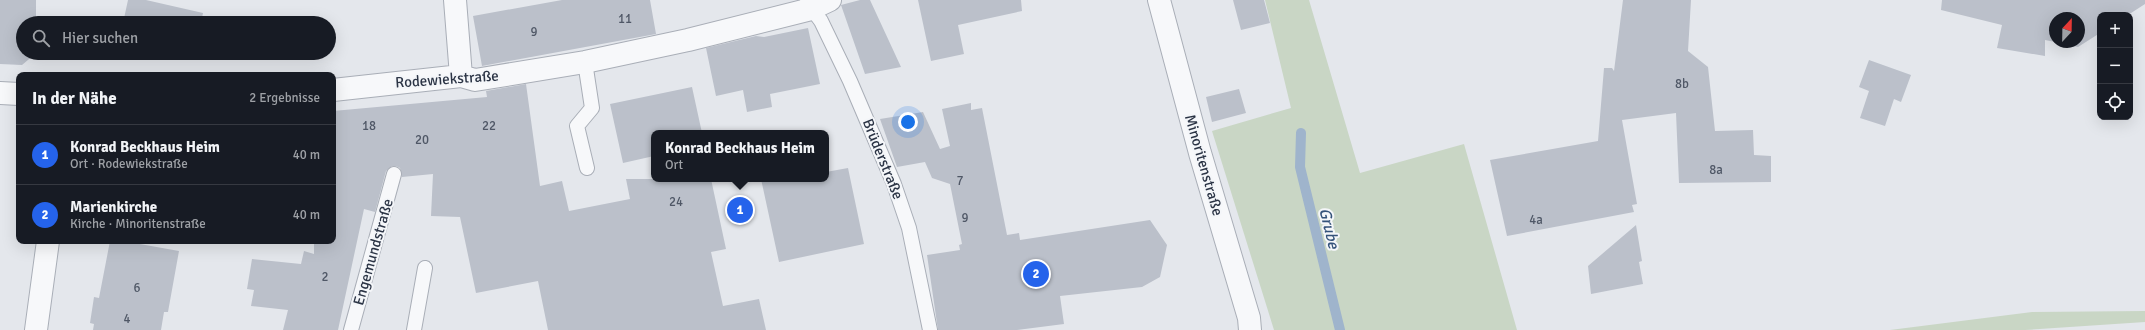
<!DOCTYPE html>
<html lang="de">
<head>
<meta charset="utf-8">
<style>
  :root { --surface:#171b24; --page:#242831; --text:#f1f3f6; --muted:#9ea1a6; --line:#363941; --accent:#2563eb }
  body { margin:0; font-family:Signika,sans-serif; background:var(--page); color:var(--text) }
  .controls { position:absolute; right:12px; top:12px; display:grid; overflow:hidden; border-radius:8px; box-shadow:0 4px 16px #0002 }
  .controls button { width:36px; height:36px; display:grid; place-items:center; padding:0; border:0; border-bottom:1px solid var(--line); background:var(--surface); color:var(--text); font:20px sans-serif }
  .compass { position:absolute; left:2049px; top:12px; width:36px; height:36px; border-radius:50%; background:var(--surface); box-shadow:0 4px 16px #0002; rotate:22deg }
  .you { position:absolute; left:908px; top:122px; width:14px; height:14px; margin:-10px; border:3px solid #fff; border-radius:50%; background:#1a73e8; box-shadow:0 0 0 6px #1a73e833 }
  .badge { display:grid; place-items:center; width:26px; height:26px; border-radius:50%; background:var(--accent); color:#fff; font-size:13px; font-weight:700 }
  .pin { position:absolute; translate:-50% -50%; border:2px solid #fff; box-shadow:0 1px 4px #0006 }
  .popup { position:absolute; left:651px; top:130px; width:178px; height:52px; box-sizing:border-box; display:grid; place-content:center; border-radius:8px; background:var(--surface); filter:drop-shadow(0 1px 3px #0005); font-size:13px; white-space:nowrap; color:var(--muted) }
  .popup b { font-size:15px; color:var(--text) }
  .popup::after { content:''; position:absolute; left:50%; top:100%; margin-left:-8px; border:8px solid transparent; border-top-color:var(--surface) }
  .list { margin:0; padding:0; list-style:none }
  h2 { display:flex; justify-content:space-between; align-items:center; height:52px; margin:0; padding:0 16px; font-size:17px }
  h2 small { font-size:13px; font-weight:400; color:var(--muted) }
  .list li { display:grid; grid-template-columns:26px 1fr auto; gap:12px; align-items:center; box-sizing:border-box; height:60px; padding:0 16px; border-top:1px solid var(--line) }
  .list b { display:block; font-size:15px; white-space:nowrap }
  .list p { margin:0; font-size:13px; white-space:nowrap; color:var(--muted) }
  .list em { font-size:13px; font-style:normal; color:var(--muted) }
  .icon { flex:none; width:22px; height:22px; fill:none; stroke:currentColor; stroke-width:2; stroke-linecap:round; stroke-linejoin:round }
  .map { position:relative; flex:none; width:2145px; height:330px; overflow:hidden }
  .search { position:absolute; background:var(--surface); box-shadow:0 4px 16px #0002; left:16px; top:16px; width:320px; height:44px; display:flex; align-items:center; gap:10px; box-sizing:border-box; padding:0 14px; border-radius:22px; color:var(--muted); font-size:15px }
  .panel { position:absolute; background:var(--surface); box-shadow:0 4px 16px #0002; left:16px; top:72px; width:320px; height:172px; border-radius:8px }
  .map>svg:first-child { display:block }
  .green { fill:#c9d6c5 }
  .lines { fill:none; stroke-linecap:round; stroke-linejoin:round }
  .stream { stroke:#9fb4cc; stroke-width:10 }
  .building { fill:#bbc0ca }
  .lane-casing { stroke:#a9aeb7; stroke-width:16 }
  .street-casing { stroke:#a9aeb7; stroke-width:24 }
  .lane { stroke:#f7f8fa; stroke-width:14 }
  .street { stroke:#f7f8fa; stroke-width:22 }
  .labels { text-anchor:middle; stroke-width:4; stroke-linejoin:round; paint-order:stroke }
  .number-label { font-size:13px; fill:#4f5766 }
  .street-label { font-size:15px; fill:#2b3445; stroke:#f4f6f9 }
  .water-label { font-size:16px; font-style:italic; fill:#34527a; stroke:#f4f6f9 }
</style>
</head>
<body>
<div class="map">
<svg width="2145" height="330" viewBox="0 0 2145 330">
  <rect width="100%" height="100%" fill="#e4e7ec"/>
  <path class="green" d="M1265 0H1309L1360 173 1464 144 1517 330H1274L1212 131 1291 108Z
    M2145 311V322L2025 330H1890L2032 312Z"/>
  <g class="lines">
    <path class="stream" d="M1301 133 1300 167 1340 330"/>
  </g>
  <path class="building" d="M0 0H36V23H23V53L35 54 22 65 0 64Z
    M128 0H146L203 13 201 23H123Z
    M562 0H650L656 34 482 66 473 16Z
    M860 0H870L901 67 865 74 841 5Z
    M918 0H1021L1022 11 958 25 964 54 931 61Z
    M1233 0H1264L1270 23 1241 30Z
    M1623 0H1691L1688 51 1708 67 1715 131 1753 130 1754 155 1771 156V182L1679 183 1676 113 1622 120 1637 204 1632 205 1634 212 1507 236 1490 160 1598 141 1604 68H1612L1614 71Z
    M1942 0H2145V4L2128 15H2100V33L2078 47 2056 42H2079V18H2055V42L2045 40V56L1997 48 2002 25 1941 10Z
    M808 28 820 84 770 94 772 107 747 112 743 90 716 96 706 48 756 36 764 37Z
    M1869 60 1911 75 1901 102 1894 99 1885 126 1860 118 1869 91 1859 87Z
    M526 84 540 186 562 181 569 211 630 199 626 179H711L726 249 711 252 723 306 759 299 766 330H548L538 281 476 293 460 217 431 216 433 174 402 177 400 168 396 166H392L386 171 375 212 364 209 338 330H283L288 310 251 306 254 290 247 289 252 259 301 264 304 251 314 254V241H333V111L487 97 486 91Z
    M692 87 702 133H654V156L623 163 610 104Z
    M1239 89 1246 113 1212 122 1206 97Z
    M971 103V110L982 108 1007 235 1019 233 1020 240 1150 220 1167 245 1160 277 1142 287 1060 296 1064 324 1017 330H938L927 255 960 250 959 245 962 244 950 184 932 178 925 162 897 167 880 119 923 112 940 149 950 146 942 109Z
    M848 168 864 244 779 262 761 179H826V172Z
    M1636 225 1642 261 1639 262 1643 284 1591 294 1588 266Z
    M110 241H123L179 251 168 312H164L161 330H93L94 324 90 323 94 297 99 298Z"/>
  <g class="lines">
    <defs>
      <path id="lane" d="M807 2 821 21 850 81 894 184 909 228 930 330
        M585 62 592 108 577 126 587 168
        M351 330 394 174
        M414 330 425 268"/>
      <path id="street" d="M455 0 461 76
        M1159 0 1200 153 1249 318 1250 330
        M333 90 461 76 475 80 585 62 688 40 811 9 830 0
        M0 93 19 94
        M36 330 48 241"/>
    </defs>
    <use href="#lane" class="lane-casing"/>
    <use href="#street" class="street-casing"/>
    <use href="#lane" class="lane"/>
    <use href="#street" class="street"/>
  </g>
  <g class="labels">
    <g class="number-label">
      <text x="625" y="23">11</text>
      <text x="534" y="36">9</text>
      <text x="1682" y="88">8b</text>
      <text x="369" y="130">18</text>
      <text x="489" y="130">22</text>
      <text x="422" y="144">20</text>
      <text x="1716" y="174">8a</text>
      <text x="960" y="185">7</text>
      <text x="676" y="206">24</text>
      <text x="965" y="222">9</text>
      <text x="1536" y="224">4a</text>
      <text x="325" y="281">2</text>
      <text x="137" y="292">6</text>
      <text x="127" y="323">4</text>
    </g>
    <g class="street-label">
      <text transform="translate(447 79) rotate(-4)" y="5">Rodewiekstraße</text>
      <text transform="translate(883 159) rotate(68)" y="5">Brüderstraße</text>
      <text transform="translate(1204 165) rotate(74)" y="5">Minoritenstraße</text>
      <text transform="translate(373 252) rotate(-74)" y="5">Engemundstraße</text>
    </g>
    <g class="water-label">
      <text transform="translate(1330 228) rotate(76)" y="6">Grube</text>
    </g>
  </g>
</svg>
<div class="controls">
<button>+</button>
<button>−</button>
<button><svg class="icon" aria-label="locate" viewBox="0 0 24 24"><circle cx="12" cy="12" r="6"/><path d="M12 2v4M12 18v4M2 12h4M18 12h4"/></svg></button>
</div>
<svg class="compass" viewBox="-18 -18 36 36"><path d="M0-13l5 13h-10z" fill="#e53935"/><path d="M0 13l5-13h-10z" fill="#9ea1a6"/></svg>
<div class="you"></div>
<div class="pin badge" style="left:740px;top:210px">1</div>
<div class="popup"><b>Konrad Beckhaus Heim</b>Ort</div>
<div class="pin badge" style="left:1036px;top:274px">2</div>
<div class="search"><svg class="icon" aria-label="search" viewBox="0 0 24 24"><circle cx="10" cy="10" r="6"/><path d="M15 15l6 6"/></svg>Hier suchen</div>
<section class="panel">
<h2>In der Nähe<small>2 Ergebnisse</small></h2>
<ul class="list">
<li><span class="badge">1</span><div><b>Konrad Beckhaus Heim</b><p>Ort · Rodewiekstraße</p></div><em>40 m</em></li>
<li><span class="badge">2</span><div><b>Marienkirche</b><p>Kirche · Minoritenstraße</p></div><em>40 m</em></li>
</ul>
</section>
</div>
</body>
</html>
